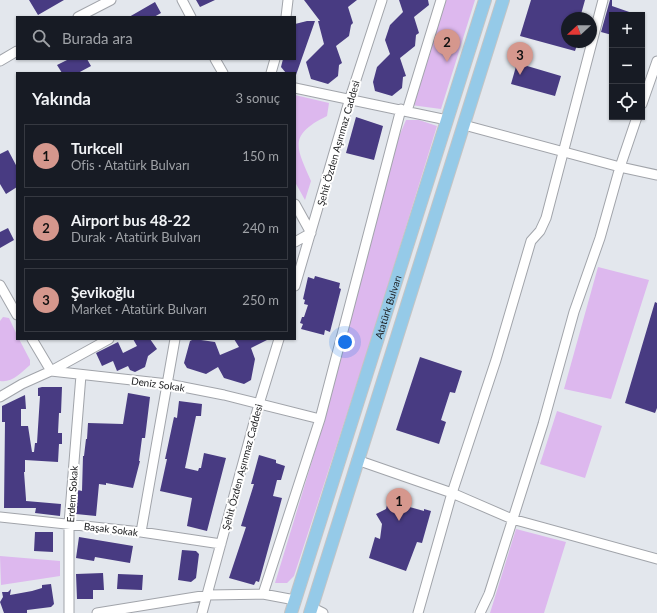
<!DOCTYPE html>
<html lang="tr">
<head>
<meta charset="utf-8">
<style>
  :root { --surface:#171b24; --page:#242831; --text:#f1f3f6; --muted:#9ea1a6; --line:#363941; --accent:#d5978d }
  body { margin:0; font-family:Lato,sans-serif; background:var(--page); color:var(--text) }
  .controls { position:absolute; right:12px; top:12px; display:grid; overflow:hidden; border-radius:0px; box-shadow:0 1px 3px #0004 }
  .controls button { width:36px; height:36px; display:grid; place-items:center; padding:0; border:0; border-bottom:1px solid var(--line); background:var(--surface); color:var(--text); font:20px sans-serif }
  .compass { position:absolute; left:561px; top:12px; width:36px; height:36px; border-radius:50%; background:var(--surface); box-shadow:0 1px 3px #0004; rotate:249deg }
  .you { position:absolute; left:345px; top:342px; width:14px; height:14px; margin:-10px; border:3px solid #fff; border-radius:50%; background:#1a73e8; box-shadow:0 0 0 6px #1a73e833 }
  .badge { display:grid; place-items:center; width:26px; height:26px; border-radius:50%; background:var(--accent); color:#111; font-size:13px; font-weight:700 }
  .pin { position:absolute; translate:-50% -33px; filter:drop-shadow(0 1px 2px #0008) }
  .pin::after { content:''; position:absolute; top:21px; width:14px; height:12px; background:inherit; clip-path:polygon(0 0,100% 0,50% 100%) }
  .list { margin:0; padding:0; list-style:none }
  h2 { display:flex; justify-content:space-between; align-items:center; height:52px; margin:0; padding:0 16px; font-size:17px }
  h2 small { font-size:13px; font-weight:400; color:var(--muted) }
  .list li { display:grid; grid-template-columns:26px 1fr auto; gap:12px; align-items:center; box-sizing:border-box; height:64px; margin:0 8px 8px; padding:0 8px; border:1px solid var(--line); border-radius:0px }
  .list b { display:block; font-size:15px; white-space:nowrap }
  .list p { margin:0; font-size:13px; white-space:nowrap; color:var(--muted) }
  .list em { font-size:13px; font-style:normal; color:var(--muted) }
  .icon { flex:none; width:22px; height:22px; fill:none; stroke:currentColor; stroke-width:2; stroke-linecap:round; stroke-linejoin:round }
  .map { position:relative; flex:none; width:657px; height:613px; overflow:hidden }
  .search { position:absolute; background:var(--surface); box-shadow:0 1px 3px #0004; left:16px; top:16px; width:280px; height:44px; display:flex; align-items:center; gap:10px; box-sizing:border-box; padding:0 14px; border-radius:0px; color:var(--muted); font-size:15px }
  .panel { position:absolute; background:var(--surface); box-shadow:0 1px 3px #0004; left:16px; top:72px; width:280px; height:268px; border-radius:0px }
  .map>svg:first-child { display:block }
  .green { fill:#ddb8ee }
  .building { fill:#483b82 }
  .lines { fill:none; stroke-linecap:round; stroke-linejoin:round }
  .minor-casing { stroke:#a1a4aa; stroke-width:11 }
  .major-casing { stroke:#c3c4c4; stroke-width:14 }
  .minor { stroke:#fff; stroke-width:9 }
  .major { stroke:#95cae8; stroke-width:12 }
  .labels { text-anchor:middle; stroke-width:4; stroke-linejoin:round; paint-order:stroke }
  .street-label { font-size:10px; fill:#1a1b1d; stroke:#fff }
</style>
</head>
<body>
<div class="map">
<svg width="657" height="613" viewBox="0 0 657 613">
  <rect width="100%" height="100%" fill="#e3e7ed"/>
  <path class="green" d="M446 0H475L441 109 411 105Z
    M295 95 329 103 327 116C288 135 296 147 311 181L305 200 295 182Z
    M406 120H419L437 126 374 331 294 576 287 583H275L326 415 398 139Z
    M598 267 649 280 611 399 564 389Z
    M3 317 9 318 17 335V339H19L30 360V365C21 373 12 383 0 381V321Z
    M557 411 602 426 585 478 540 464Z
    M516 529 566 542 544 613H490Z
    M0 556 60 561V576L1 585Z"/>
  <path class="building" d="M29 0H64L38 15Z
    M196 0H215L200 7Z
    M304 0H357L348 7 353 23 351 25 349 36 336 46 342 63 339 65 338 76 328 84 311 79 306 62 324 44 318 21H320Z
    M399 0H428L429 5 414 17 419 33 416 35 415 46 400 58 406 76 403 77 402 88 392 96 375 91 373 82 377 67 390 54 385 40 390 25 403 12Z
    M531 0H585L580 18H567V42H578L575 51 520 36Z
    M610 0H612V6L635 14 612 15V35L601 32Z
    M155 2 161 13 154 17H129Z
    M307 21H315L296 75 295 73H286L281 67 283 59H295V24Z
    M69 59H87L91 66 78 73H62L57 65Z
    M517 63 561 76 555 96 511 84Z
    M356 117 383 126 374 160 346 153Z
    M8 150 17 167V187L6 194 0 184V154Z
    M8 228 14 240 0 248V232Z
    M315 276 340 283 339 288 341 289 330 332 325 330 324 335 301 329 303 324 300 323 302 317H304L308 305 304 304 305 300 303 299 308 277 314 279Z
    M655 302 657 303V408L655 413 625 403Z
    M133 339H150L157 349 148 356 145 367 135 372 130 370 128 366 117 371 113 361 102 366 96 353 118 342 123 353 137 346Z
    M194 339 215 342 220 355 239 347 234 339H269L251 348 255 359 251 380 244 384 224 378 218 367 206 374 187 368 184 363 190 341Z
    M420 357 462 371 455 393 450 392 441 420 446 422 439 444 396 430Z
    M42 387H62L61 413H59L58 433H62V444H59L58 462 25 460V472H24L26 499V501L61 504 60 516 35 513 36 508H4L5 422H2V406L25 395 26 409H21V426H28L32 452H34L35 443H37L40 396H38V388Z
    M128 393 150 397 145 438H142L139 461H140L133 488 106 483V485L99 484 96 516 76 514 78 490 82 491 83 456H84L86 439H87L88 423 123 424Z
    M179 401 202 404 201 416H196L185 468 198 471 199 468H201L204 453 226 458 207 531 187 526 192 498 160 491 167 459H165L167 450 174 417 177 418Z
    M259 455 276 460V463L285 466 281 480H277L273 496 282 498 272 535 259 582 256 581 254 585 229 578 246 527 241 526 254 484H251Z
    M388 501 424 511V509L431 511 422 543 417 542 406 571 369 558 375 537 380 539 382 524 376 514 386 509Z
    M35 532H53V552L34 551Z
    M79 537 133 546 130 563 95 557 94 561 76 558Z
    M182 550 196 551 199 554 196 578 191 582 178 580Z
    M103 573 104 590H93V599H77L76 574Z
    M118 574 143 575 142 590 117 589Z
    M51 584 54 604 51 607 27 610V613H4L0 602 3 597 2 592H8L11 589 10 595 32 591 42 588V585Z"/>
  <g class="lines">
    <defs>
      <path id="minor" d="M182 0 191 17
        M78 17 111 0
        M286 17 288 0
        M215 59 223 73
        M0 61 17 51
        M271 73 275 59
        M295 88 447 120
        M642 104 657 61
        M407 111 441 0
        M464 125 620 167 657 175
        M295 204 311 233 295 242
        M0 285 17 315
        M295 286 350 98 382 0
        M32 339 51 371 109 339
        M0 397 22 384 51 371 168 384 224 395 320 419
        M357 460 452 493 512 519 657 559
        M0 517 141 532 221 544
        M141 532 175 339
        M263 594 320 419 401 109
        M311 607 323 613
        M69 613V524L81 375
        M97 613 208 595 263 594 295 600
        M202 613 259 404 279 339
        M418 613 452 493 496 360 531 241 540 231 546 218 603 0
        M480 613 489 594 543 424 574 312 600 238 620 167 637 117"/>
      <g id="major">
        <path id="s1" d="M291 613 485 0"/>
        <path d="M310 613 503 0"/>
      </g>
    </defs>
    <use href="#minor" class="minor-casing"/>
    <use href="#major" class="major-casing"/>
    <use href="#minor" class="minor"/>
    <use href="#major" class="major"/>
  </g>
  <g class="labels">
    <g class="street-label">
      <text transform="translate(338 143) rotate(-74)" y="4">Şehit Özden Aşınmaz Caddesi</text>
      <text dy="4" stroke="none"><textPath href="#s1" startOffset="321">Atatürk Bulvarı</textPath></text>
      <text transform="translate(158 384) rotate(8)" y="4">Deniz Sokak</text>
      <text transform="translate(242 467) rotate(-75)" y="4">Şehit Özden Aşınmaz Caddesi</text>
      <text transform="translate(72 494) rotate(-86)" y="4">Erdem Sokak</text>
      <text transform="translate(111 529) rotate(7)" y="4">Başak Sokak</text>
    </g>
  </g>
</svg>
<div class="controls">
<button>+</button>
<button>−</button>
<button><svg class="icon" aria-label="locate" viewBox="0 0 24 24"><circle cx="12" cy="12" r="6"/><path d="M12 2v4M12 18v4M2 12h4M18 12h4"/></svg></button>
</div>
<svg class="compass" viewBox="-18 -18 36 36"><path d="M0-13l5 13h-10z" fill="#e53935"/><path d="M0 13l5-13h-10z" fill="#9ea1a6"/></svg>
<div class="you"></div>
<div class="pin badge" style="left:399px;top:521px">1</div>
<div class="pin badge" style="left:447px;top:62px">2</div>
<div class="pin badge" style="left:520px;top:75px">3</div>
<div class="search"><svg class="icon" aria-label="search" viewBox="0 0 24 24"><circle cx="10" cy="10" r="6"/><path d="M15 15l6 6"/></svg>Burada ara</div>
<section class="panel">
<h2>Yakında<small>3 sonuç</small></h2>
<ul class="list">
<li><span class="badge">1</span><div><b>Turkcell</b><p>Ofis · Atatürk Bulvarı</p></div><em>150 m</em></li>
<li><span class="badge">2</span><div><b>Airport bus 48-22</b><p>Durak · Atatürk Bulvarı</p></div><em>240 m</em></li>
<li><span class="badge">3</span><div><b>Şevikoğlu</b><p>Market · Atatürk Bulvarı</p></div><em>250 m</em></li>
</ul>
</section>
</div>
</body>
</html>
